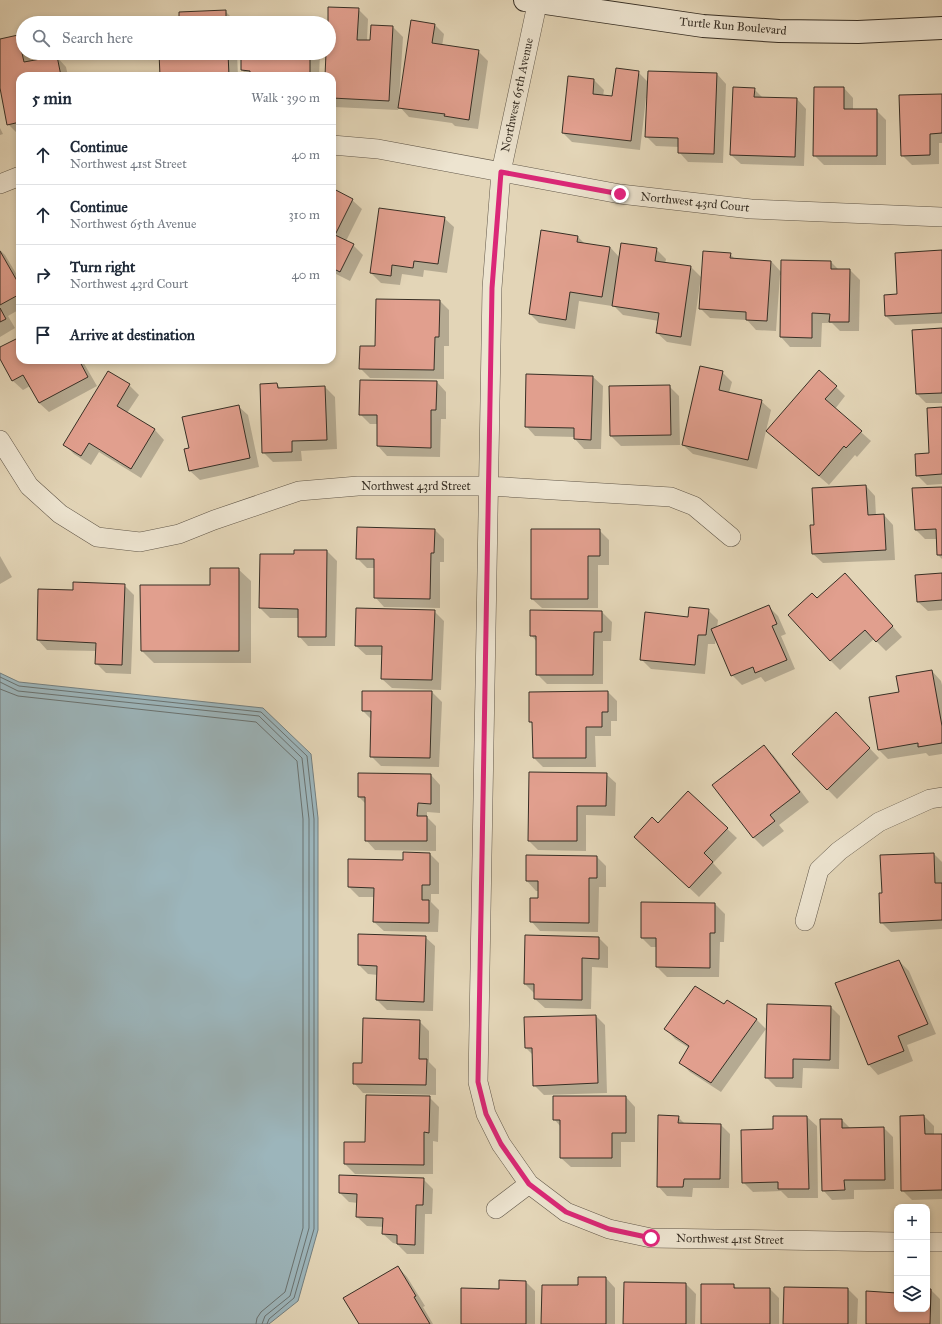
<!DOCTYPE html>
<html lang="en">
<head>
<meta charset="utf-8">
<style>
  :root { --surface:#fff; --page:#f6f6f7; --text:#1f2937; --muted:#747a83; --line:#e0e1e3 }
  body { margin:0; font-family:"IM FELL Great Primer",serif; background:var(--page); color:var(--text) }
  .controls { position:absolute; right:12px; bottom:12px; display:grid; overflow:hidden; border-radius:8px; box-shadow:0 2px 6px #0003 }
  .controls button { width:36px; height:36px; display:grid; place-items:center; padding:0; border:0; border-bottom:1px solid var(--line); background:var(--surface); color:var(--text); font:20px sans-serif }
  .stop { position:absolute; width:12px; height:12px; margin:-9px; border:3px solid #db2777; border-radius:50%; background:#fff }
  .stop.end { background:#db2777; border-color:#fff; box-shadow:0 1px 4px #0008 }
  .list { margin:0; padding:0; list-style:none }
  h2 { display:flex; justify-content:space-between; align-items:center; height:52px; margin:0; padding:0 16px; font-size:17px }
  h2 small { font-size:13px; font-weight:400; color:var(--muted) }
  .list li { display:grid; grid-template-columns:26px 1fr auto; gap:12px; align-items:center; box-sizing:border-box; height:60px; padding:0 16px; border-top:1px solid var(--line) }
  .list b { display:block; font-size:15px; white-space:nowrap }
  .list p { margin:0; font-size:13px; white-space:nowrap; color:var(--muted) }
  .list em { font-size:13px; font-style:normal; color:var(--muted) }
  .icon { flex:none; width:22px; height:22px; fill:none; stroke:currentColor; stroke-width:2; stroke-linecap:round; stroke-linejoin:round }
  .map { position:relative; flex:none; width:942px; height:1324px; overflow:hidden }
  .search { position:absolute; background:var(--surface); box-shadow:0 2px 6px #0003; left:16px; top:16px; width:320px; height:44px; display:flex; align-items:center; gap:10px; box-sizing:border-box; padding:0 14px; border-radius:22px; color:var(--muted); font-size:15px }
  .panel { position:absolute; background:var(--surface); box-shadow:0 2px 6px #0003; left:16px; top:72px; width:320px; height:292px; border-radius:12px }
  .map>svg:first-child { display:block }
  .water { fill:#9cb5bb; stroke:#747f7f }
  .shadow { fill:#0003 }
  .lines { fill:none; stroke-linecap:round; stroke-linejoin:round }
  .shore { stroke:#6a7270; stroke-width:1 }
  .building { fill:#e19f8e; stroke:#372f25 }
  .street-casing { stroke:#62584a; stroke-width:20 }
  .secondary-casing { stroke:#372f25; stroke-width:24 }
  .street { stroke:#ede4d0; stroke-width:19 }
  .secondary { stroke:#ede4d0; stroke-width:22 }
  .route { stroke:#db2777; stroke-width:5 }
  .labels { text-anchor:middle; stroke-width:3.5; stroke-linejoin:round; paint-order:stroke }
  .street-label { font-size:12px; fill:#372f25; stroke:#ede4d0 }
</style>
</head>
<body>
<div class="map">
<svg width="942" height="1324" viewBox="0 0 942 1324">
  <rect width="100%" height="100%" fill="#e3d5b7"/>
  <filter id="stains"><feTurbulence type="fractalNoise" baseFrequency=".005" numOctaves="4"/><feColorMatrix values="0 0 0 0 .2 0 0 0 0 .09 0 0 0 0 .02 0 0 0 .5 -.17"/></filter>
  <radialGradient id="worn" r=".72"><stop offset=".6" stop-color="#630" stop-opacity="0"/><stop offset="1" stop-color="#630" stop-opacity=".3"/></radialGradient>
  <path class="water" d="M0 673 19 682 263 708 311 754 318 818V1230L298 1301 269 1324H0Z"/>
  <path class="shadow" d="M358 9 368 19 367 41H371L393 27 403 37 399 100H400L434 24 444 34 442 46 478 51 488 61 478 129 455 126 452 123 409 117 399 106 398 110 334 107 332 104V76H326L327 53H329V23Z
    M225 11 235 21V23H180Z
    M18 36 23 41V53H29L31 62 57 57 66 67 68 76H20V134H18L8 124 0 83V40Z
    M160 53H237L238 76H161Z
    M242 53H320L319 76H248L242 70Z
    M638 72 648 82 717 74 726 84 723 163 688 162 679 152V147L656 146 646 136 648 98H646L640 150 572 142 563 133 569 77 594 80 604 90 603 96 613 97Z
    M844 88 853 98V110H876L886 120V165H824L814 155Z
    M754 89 763 98 797 99 806 109 804 166 741 164 731 155Z
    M942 95V143H939V164L912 165 902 155Z
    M0 128 3 134 0 135Z
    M332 189 352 200 362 209 346 241 353 245 363 255 350 281 332 272Z
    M444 218 454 227 447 273 424 270 423 277 402 274 400 285 381 283 371 273Z
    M577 236 585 244 610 247 620 258 656 249 666 259 665 264 691 267 701 277 691 346 667 342 657 333 659 321 623 315 612 304V306L579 301 575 329 539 323 530 314Z
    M0 250 5 255 20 280V309L8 316 15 328 0 337Z
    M942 251V323L895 325 886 316 898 295Z
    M730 254 735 259 771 261 782 273 831 262 839 270H850L860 280 859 331H840L832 323H822L821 347H790L781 337 782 275H780L776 331 756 330 747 320 710 318 700 308Z
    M440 301 449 310V346H444V379L370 378 360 368 376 347Z
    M942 329V403H926L917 394Z
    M20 338V360H82L97 386 49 412 39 403 30 386 23 390 13 381 0 357V349Z
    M722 372 732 382 729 393 761 401 771 410 757 469 693 454 683 445Z
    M527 375 593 377 603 386 601 449H584L575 439V437L535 436 526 426Z
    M437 382 446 392V419H441L440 457 387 456 378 446V424H370L360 414Z
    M277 384 281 389 325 387 335 397 337 449 301 451 302 461 273 462 263 452Z
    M129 385 139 395 127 413 155 430 164 440 141 478 99 452 91 465 74 454 64 444Z
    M669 386 679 396 680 445 621 446 611 436 610 387Z
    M836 387 845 396 835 409 871 441 857 457 855 455 829 485 777 440Z
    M238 406 248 415 259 467 200 480 190 471V449Z
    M942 408V484L927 485 917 475 930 454Z
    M866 486 875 496 876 516 884 515 893 525 895 560 823 563 813 554 815 526Z
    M942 488V559L938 555 937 539H925L916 530Z
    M435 530 444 539V562H440V608L384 607 375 597V568H367L357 558Z
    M599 530 609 540V565H598V608H542L532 599Z
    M295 551H327L337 561 335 646H308L299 636V618H270L260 608 261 555H295Z
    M0 556 12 577 0 584Z
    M238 569 251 581V663H154L142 651 211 586Z
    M942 574V610L928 611 918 602Z
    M855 584 902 637 886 651 874 639 840 670 830 660 817 599Z
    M124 585 134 595 131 674 106 673 96 663 97 651 47 650 38 640 74 591Z
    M768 606 778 616 786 634 781 636 795 669 765 682 761 677 742 685 732 675 716 638 715 644H708L705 674 651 669 642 660 689 618 708 610 718 620 717 628Z
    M434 611 444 621 441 690 392 688 382 679 383 655H366L356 646Z
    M602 612 612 622 611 641H603V684H547L537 674V642L531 635Z
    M932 671 941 681 942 685V754L929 756 926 753 888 759 879 750 900 693Z
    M363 692H432L442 702 439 767 381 766 371 756 372 720 363 711Z
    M608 692 617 701V721H611V736H595L596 767H543L534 758V725L530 722Z
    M836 713 879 758 837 799 793 754Z
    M764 746 774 756 809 802 779 825 784 831 763 847 753 837Z
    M606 774 616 783 615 816 586 815V851L538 850 529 841Z
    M431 775 440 785V813L427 812V817L436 826V851L375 850 366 840V804L359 797Z
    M688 792 737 838 713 863 722 873 699 897 645 846Z
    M430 854 439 863V894H431V902L439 910 438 932 384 931 374 922V897H359L349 887 404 861Z
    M934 854 942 862V929L891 932 881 922 883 894Z
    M597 857 606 866V887H599L598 932 540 931 531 921 539 899V891H536L527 881Z
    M715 904 725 914 724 942H720L719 977H667L657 967V947H651L642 938Z
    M425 937 435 946 433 1011 387 1010 377 1000 378 975 368 974 359 965Z
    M599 938 608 947V968L592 967 591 1009 545 1008 535 999 534 993 525 984Z
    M899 961 909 971 936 1034 907 1045 913 1061 878 1075 869 1065 836 983Z
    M727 1001 757 1020 766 1029 721 1092 690 1072 680 1062 689 1048 675 1039 666 1029 725 1006Z
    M831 1007 840 1016 839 1069 803 1068 802 1088 776 1087 766 1077Z
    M596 1016 605 1025 607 1093 544 1095 534 1085 533 1055 526 1048Z
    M419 1021 429 1031V1062L436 1069V1095L363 1093 354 1083 363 1064Z
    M429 1097 439 1107 438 1142 433 1141V1174H355L345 1164 366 1143Z
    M626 1097 635 1107V1142H621V1167H571L561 1158V1127L554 1119Z
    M924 1116 934 1126V1135H942V1199L912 1200 902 1190Z
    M678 1117 685 1124 721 1125 730 1134 729 1188H693L692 1197 667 1196 658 1186Z
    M807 1117 817 1126 818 1198H788L781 1191 753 1192 743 1182 774 1130Z
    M842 1120 850 1128H884L893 1137 894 1189 854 1190V1199L832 1200 823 1190Z
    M423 1179 433 1189 432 1214H425L424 1254H407L397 1244 393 1243 383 1234 384 1227 367 1226 357 1217 358 1203 349 1202 340 1193Z
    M398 1267 407 1277 425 1306 423 1307 433 1324H360Z
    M606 1278 615 1288V1324H542L578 1286Z
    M526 1282 535 1291V1324H462L500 1290Z
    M625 1283 686 1284 696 1294 695 1324H624Z
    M733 1285 737 1289H770L779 1298V1324H702Z
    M785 1288 848 1289 858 1299 857 1324H784Z
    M927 1290H931L940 1299V1324H867L897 1294V1309H927Z"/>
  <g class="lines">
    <path class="shore" d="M0 677 19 686 261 712 307 756 314 819V1229L294 1298 269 1319 267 1324
      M0 682 18 691 259 716 302 758 309 819V1228L290 1296 265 1316 262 1324
      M0 689 18 696 256 722 297 761 303 819V1228L285 1292 261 1312 257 1318 256 1324"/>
  </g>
  <path class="building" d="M328 7 359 8 357 40H370L371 25 393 26 389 101 332 98V76H325L326 53H329V23H328Z
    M226 10V23H179V12Z
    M411 20 435 24 432 43 479 50 469 120 444 116 445 114 398 108Z
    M18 35 24 62 57 56 61 76H20V122L7 125 0 88V39Z
    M159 53H228L229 76H160Z
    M241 53H310V76H250V71L241 70Z
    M616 68 639 71 631 141 562 133 568 76 594 79 593 94 612 96Z
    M648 71 717 73 714 154 678 153V138L645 137Z
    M733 87 755 88 754 97 797 98 795 157 730 155Z
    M814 87H844V109H877V156H813Z
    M942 94V133L930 134V155L901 156 899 95Z
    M332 188 353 199 335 235 354 244 340 272 332 268Z
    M379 208 445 217 438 264 414 261 413 268 392 265 391 276 370 273Z
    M541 230 578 236 577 242 610 247 602 297 570 292 566 320 529 314Z
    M621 243 657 248 655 261 691 266 681 337 656 333 659 313 612 306Z
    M942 250V313L885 316 884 295 897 294 895 253Z
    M0 251 20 286V294L0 305Z
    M703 251 731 253 730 258 771 261 767 321 746 320V312L699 309Z
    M781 260 831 261V269H850L849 322H829L830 314 812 313V338L780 337Z
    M376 299 440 300 439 337H435L434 370 359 369 360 346H375Z
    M0 308 6 319 0 322Z
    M942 328V393L916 394 912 330Z
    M20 337V360H79L88 377 39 403 23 375 12 381 0 359V347Z
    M700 366 723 371 719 390 762 400 748 460 682 445Z
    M819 370 837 386 825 399 862 431 846 448 844 446 819 476 766 431Z
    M108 371 130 384 117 406 155 429 131 469 89 443 81 456 63 445Z
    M526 374 593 376 591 440 574 439V428L525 427Z
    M360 380 437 381 436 410H431V448L377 446V415H359Z
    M277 383 278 388 325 386 327 440 292 441V452L262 453 260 384Z
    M670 385 671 435 610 436 609 386Z
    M239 405 250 458 189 471 184 449 189 448 182 417Z
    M942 407V474L916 476 915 454 929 453 927 408Z
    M866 485 868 515 884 514 886 550 812 554 810 525H814L812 488Z
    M942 487V555H937L936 529 915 530 912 488Z
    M357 527 435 529 434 553H431L430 599 374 598V559H356Z
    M531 529H600V556H588V599H531Z
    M294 550H327L326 637H298V609L259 608 260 554H294Z
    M210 568H239V651H141L140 585H210Z
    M845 573 893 626 876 642 865 630 830 661 788 615 812 593 817 598Z
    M942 573V600L917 602 915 575Z
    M73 582 125 584 122 665 95 664 96 643 37 640 38 589 73 590Z
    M769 605 777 624 772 626 787 660 755 673 753 667 731 676 711 629Z
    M689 607 709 609 706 635H698L695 665 640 660 645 612 688 617Z
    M356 608 435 610 432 680 381 679 382 646H355Z
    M530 610 602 611V632H594L593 675H536V636H530Z
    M932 670 942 726V743L918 747V743L878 750 869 697 899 692 896 676Z
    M362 691H432L430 758 370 757 371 711H362Z
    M608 691V712H602V727H586V758H533L532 722H529V692Z
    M836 712 870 748 827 790 792 754Z
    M764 745 800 792 770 815 775 821 753 838 712 785Z
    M529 772 607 773 606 806H577V841H528Z
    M358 773 431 774V804L418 803 417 816H427V841H365V797H358Z
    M688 791 728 828 704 853 713 862 689 888 634 837 652 817 658 823Z
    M403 852 430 853V885H422V900H429V923L373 922 374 888 348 887V859L403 860Z
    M934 853 935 883H942V920L880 923 879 893H882L880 855Z
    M526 855 597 856V878H589V923L530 922V898H538V881H526Z
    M641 902 715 903V933H710V968L656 967V938H641Z
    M358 934 426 936 424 1002 376 1000 377 966 358 965Z
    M525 935 599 937V959L582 958V1000L534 999V984H524Z
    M899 960 928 1024 898 1036 904 1051 868 1065 835 983Z
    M695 986 724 1004 727 1000 757 1019 711 1083 679 1063 689 1046 664 1029Z
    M767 1004 831 1006 830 1060 793 1059V1078H765Z
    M596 1015 598 1083 533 1086 532 1048H525L524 1017Z
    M363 1018 420 1020 419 1059H427L426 1085 353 1084V1063H362Z
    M366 1095 430 1096 429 1133 424 1132V1165L344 1164V1142H365Z
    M553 1096H626V1133H612V1158H560V1120H553Z
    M658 1115 679 1116 678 1123 721 1124 720 1179H684L683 1187H657Z
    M924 1115 925 1134H942V1190L901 1191 900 1116Z
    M773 1116H807L809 1189H778V1182L742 1183 741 1130 773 1129Z
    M820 1119H842V1128L884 1127 885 1180H844L845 1190 822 1191Z
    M339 1175 424 1178 423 1205H416L415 1245 397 1244V1235L382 1234 383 1218 356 1217 357 1194 339 1193Z
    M398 1266 416 1296 414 1297 430 1324H359L343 1298Z
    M578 1277H606V1324H541L542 1285H578Z
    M499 1280 526 1281V1324H461V1288L499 1289Z
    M624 1282 686 1283V1324H623Z
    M701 1284H734V1288H770V1324H701Z
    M784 1287 848 1288V1324H783Z
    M927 1289H931L930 1324H866V1291L897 1293V1309H927Z"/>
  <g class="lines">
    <defs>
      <path id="street" d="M538 0 501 172 492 288 478 1082 486 1114 501 1144 529 1184 566 1212 609 1229 651 1238 897 1242
        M332 145 378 149 620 194 751 209 942 217
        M0 184 20 176
        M0 440 29 486 60 514 97 537 140 542 179 534 214 520 299 491 358 486H489L671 497 694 506 731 537
        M805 921 819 870 839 851 879 822 930 799 942 797
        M496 1209 529 1184
        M927 1242H942"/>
      <path id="secondary" d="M525 0 703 26 779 31 858 32 942 28"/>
    </defs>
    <use href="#street" class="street-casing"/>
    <use href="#secondary" class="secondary-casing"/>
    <use href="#street" class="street"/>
    <use href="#secondary" class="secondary"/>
  </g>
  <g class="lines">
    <path class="route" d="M620 194 501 172 492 288 478 1082 486 1114 501 1144 529 1184 566 1212 609 1229 651 1238"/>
  </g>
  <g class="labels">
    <g class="street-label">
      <text transform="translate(733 26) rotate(5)" y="4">Turtle Run Boulevard</text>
      <text transform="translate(517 95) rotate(-78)" y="4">Northwest 65th Avenue</text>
      <text transform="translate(695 202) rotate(6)" y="4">Northwest 43rd Court</text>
      <text x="416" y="490">Northwest 43rd Street</text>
      <text transform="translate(730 1239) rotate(1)" y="4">Northwest 41st Street</text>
    </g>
  </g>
  <rect width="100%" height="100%" filter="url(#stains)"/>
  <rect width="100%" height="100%" fill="url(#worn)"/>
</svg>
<div class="controls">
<button>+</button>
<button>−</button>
<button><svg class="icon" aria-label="layers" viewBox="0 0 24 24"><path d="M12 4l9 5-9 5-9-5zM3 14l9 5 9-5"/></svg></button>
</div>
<div class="stop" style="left:651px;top:1238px"></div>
<div class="stop end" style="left:620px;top:194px"></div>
<div class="search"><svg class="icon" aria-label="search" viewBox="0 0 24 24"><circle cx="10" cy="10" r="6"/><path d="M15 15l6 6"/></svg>Search here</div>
<section class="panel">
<h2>5 min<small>Walk · 390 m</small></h2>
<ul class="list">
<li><svg class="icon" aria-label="ahead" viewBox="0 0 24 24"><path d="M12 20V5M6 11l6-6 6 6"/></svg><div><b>Continue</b><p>Northwest 41st Street</p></div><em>40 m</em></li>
<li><svg class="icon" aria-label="ahead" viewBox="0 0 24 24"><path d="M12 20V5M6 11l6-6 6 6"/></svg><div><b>Continue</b><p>Northwest 65th Avenue</p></div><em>310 m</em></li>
<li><svg class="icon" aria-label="right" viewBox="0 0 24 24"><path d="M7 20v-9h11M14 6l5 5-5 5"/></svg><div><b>Turn right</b><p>Northwest 43rd Court</p></div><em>40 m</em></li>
<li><svg class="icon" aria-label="arrive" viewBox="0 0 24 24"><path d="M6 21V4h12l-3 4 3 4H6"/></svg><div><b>Arrive at destination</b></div></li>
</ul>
</section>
</div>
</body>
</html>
